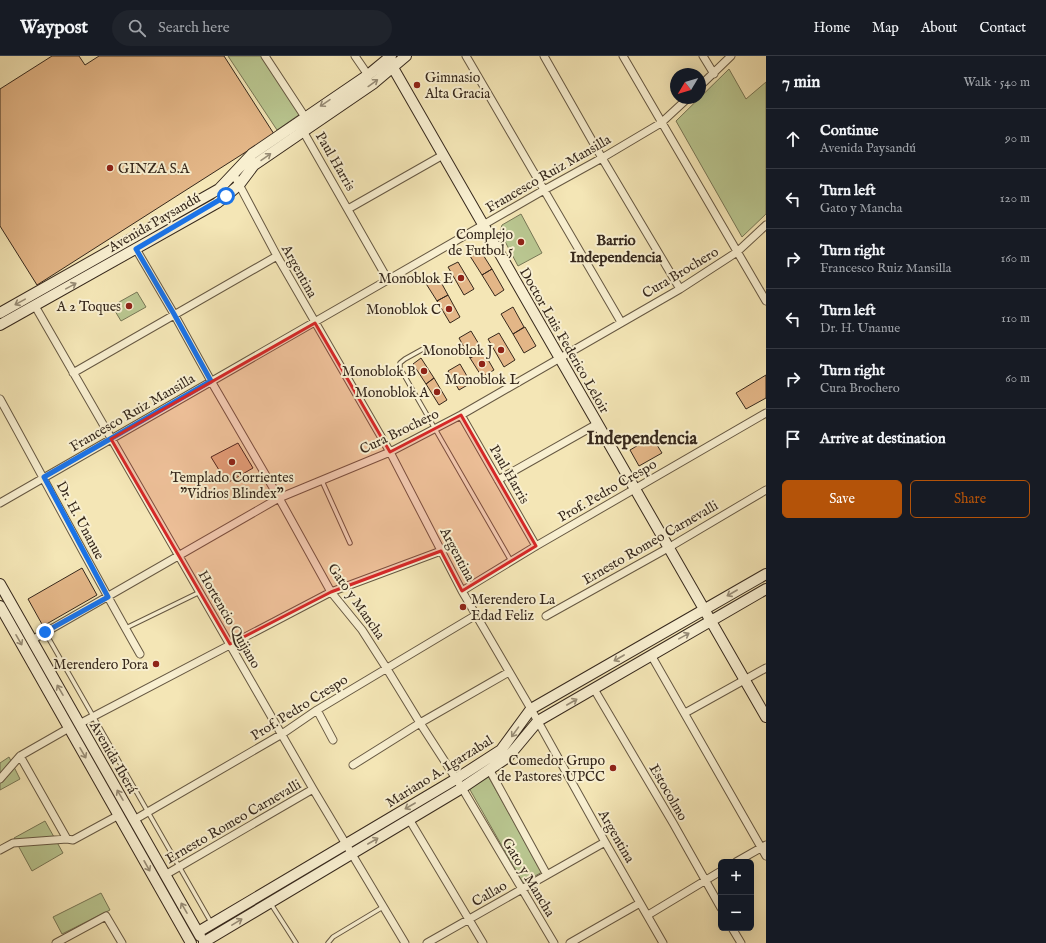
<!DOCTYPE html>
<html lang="en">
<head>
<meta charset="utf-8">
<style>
  :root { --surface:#171b24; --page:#20242c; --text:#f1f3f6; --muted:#9ea1a6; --line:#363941; --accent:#b45309 }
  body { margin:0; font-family:"IM FELL English",serif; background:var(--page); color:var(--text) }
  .controls { position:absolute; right:12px; bottom:12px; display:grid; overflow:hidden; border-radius:6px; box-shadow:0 4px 16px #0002 }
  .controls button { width:36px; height:36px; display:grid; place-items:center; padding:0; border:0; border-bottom:1px solid var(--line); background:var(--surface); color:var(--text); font:20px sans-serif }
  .compass { position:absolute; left:670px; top:12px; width:36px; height:36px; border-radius:50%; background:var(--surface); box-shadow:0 4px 16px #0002; rotate:232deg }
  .stop { position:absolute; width:12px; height:12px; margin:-9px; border:3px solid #1a73e8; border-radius:50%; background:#fff }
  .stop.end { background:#1a73e8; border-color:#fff; box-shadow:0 1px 4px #0008 }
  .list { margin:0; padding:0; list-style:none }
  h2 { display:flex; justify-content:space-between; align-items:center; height:52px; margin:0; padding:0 16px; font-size:17px }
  h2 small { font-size:13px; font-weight:400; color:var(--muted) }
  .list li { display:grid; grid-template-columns:26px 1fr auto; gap:12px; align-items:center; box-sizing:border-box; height:60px; padding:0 16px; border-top:1px solid var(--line) }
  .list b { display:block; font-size:15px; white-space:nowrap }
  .list p { margin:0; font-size:13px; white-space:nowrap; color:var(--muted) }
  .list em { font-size:13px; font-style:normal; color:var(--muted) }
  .actions { display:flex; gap:8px; padding:12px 16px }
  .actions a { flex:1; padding:9px 0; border:1px solid var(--accent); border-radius:6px; text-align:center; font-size:14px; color:var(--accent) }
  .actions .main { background:var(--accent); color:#fff }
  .icon { flex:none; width:22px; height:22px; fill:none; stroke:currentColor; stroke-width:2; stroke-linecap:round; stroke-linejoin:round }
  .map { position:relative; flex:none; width:766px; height:887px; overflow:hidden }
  header { display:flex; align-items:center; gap:24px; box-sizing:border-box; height:56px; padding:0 20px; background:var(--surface); border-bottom:1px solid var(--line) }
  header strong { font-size:19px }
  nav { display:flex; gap:22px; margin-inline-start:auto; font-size:14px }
  .search { width:280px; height:36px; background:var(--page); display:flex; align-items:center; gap:10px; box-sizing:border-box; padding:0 14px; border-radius:22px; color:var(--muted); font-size:15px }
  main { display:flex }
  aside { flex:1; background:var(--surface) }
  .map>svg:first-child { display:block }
  .green { fill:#b9c690; stroke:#787756 }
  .building { fill:#e3b687; stroke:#36281c }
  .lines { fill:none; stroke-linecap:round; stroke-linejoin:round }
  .lane-casing { stroke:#665842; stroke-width:5.5 }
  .street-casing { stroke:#665842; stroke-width:9 }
  .secondary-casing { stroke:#36281c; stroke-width:12 }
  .lane { stroke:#f8efd0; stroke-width:3.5 }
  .street { stroke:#f8efd0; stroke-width:7 }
  .secondary { stroke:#f8efd0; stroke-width:10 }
  .oneway { stroke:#978c76 }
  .route { stroke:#1a73e8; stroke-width:5 }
  .marked { fill:#d62828; fill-opacity:0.2; stroke:#d62828; stroke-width:3; stroke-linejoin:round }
  .poi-dot { fill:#8f2418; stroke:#f8efd0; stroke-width:1.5 }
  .labels { text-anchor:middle; stroke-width:4; stroke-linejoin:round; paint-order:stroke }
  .poi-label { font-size:14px; fill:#36281c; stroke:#f8efd0; text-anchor:end }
  .street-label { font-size:14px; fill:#36281c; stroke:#f8efd0 }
  .neighbourhood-label { font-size:15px; font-weight:bold; fill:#36281c; stroke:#f8efd0 }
  .district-label { font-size:18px; font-weight:bold; fill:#36281c; stroke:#f8efd0 }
</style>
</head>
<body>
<header>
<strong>Waypost</strong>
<div class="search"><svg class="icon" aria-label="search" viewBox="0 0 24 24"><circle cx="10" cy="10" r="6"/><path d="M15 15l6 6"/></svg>Search here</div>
<nav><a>Home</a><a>Map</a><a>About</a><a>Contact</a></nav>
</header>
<main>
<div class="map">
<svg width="766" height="887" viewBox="0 0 766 887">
  <rect width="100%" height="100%" fill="#f4e6b6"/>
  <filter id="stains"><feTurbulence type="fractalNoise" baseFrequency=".005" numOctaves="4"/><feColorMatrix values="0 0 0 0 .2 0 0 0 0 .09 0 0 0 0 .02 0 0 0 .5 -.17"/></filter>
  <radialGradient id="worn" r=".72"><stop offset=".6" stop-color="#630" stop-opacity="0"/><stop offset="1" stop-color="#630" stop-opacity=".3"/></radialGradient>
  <path class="green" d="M228 0H262L300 58 277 74Z
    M729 13 746 43 766 26V158L742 181 676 65Z
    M521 158 542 197 518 210 500 176 502 169Z
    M137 236 146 251 121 265 112 250Z
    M9 701 20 723 0 734V707Z
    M488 720 542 816 523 827 469 732Z
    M45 765 63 797 32 815 14 782Z
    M101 837 110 854 62 878 53 861Z"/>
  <path class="building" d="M52 0H79L85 9 99 0H224L274 78 37 229 0 170V33Z
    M480 194 492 213 482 219 470 200Z
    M458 206 474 233 464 239 448 211Z
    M492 213 504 234 495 240 482 219Z
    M437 219 448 239 437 245 425 226Z
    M448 239 460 261 450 267 437 245Z
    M513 251 524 271 513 278 501 258Z
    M525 271 536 290 524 297 513 278Z
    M471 275 483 295 470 302 459 282Z
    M499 277 515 304 504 311 488 283Z
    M483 295 494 314 482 321 470 302Z
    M421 302 434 322 426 328 413 308Z
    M460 308 471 327 459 334 448 315Z
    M766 319V342L746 353 736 337Z
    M434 322 447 344 439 349 426 328Z
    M652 381 662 397 639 410 630 394Z
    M238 387 253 412 227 427 211 401Z
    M82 512 97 539 43 570 28 543Z"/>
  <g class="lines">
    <defs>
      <path id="lane" d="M423 293 405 303 400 307V312L511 505
        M322 425 350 487
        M126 572 200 536
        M45 576 212 868
        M271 848 296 887
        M328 887 333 881 383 851"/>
      <path id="street" d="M265 0 305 61 303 75 388 224
        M355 0 368 19
        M466 0 621 266
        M544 0 602 102 680 233
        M623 0 766 245
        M703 0 714 18
        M700 30 731 0
        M234 119 277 200 390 396 462 535 531 653 605 786 663 887
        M348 153 443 99
        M136 193 174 258 211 325 279 442 331 536 362 574 387 613 420 667 462 732 554 887
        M35 250 313 733 405 887
        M73 317 277 200
        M0 343C47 428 92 514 140 598
        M461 359 536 490
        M498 424 597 368
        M0 447 544 134 602 102 661 67 688 42
        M462 535 536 490 766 357
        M546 560 668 492 766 434
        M32 584 279 442 390 396 461 359 680 233 737 196 766 169
        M651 599 766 800
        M594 633 673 767 721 852
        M317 654 333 684
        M685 657 766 612
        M79 668 331 536 441 495
        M69 672 20 700 67 783 73 784 119 759
        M353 709 420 667 509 616
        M489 713 547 819
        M0 723 20 700
        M409 763 483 887
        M134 764 282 678 317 654 476 559
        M0 794 13 787 67 783
        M736 806 766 789
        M165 819 313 733
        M648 859 721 815
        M732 872 741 887
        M56 887 106 860 122 887
        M427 887 605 786
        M570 887 640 847"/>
      <path id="secondary" d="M388 3 766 661
        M0 257 219 133 252 98 368 19 391 0
        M0 269 217 147 226 140 239 129 254 109 374 27 406 0
        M0 528 200 880
        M0 550 191 887
        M198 876 456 723 501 694 531 653 766 518
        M204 886 462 732 508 701 538 665 766 533"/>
    </defs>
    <use href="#lane" class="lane-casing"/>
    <use href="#street" class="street-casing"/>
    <use href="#secondary" class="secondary-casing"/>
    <use href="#lane" class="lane"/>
    <use href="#street" class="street"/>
    <use href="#secondary" class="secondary"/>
  </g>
  <defs><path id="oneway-shaft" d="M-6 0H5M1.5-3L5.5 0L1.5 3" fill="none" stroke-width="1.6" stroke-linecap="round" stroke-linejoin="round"/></defs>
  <g class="oneway">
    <use href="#oneway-shaft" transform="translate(373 27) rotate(-36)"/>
    <use href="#oneway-shaft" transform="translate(325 47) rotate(146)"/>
    <use href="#oneway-shaft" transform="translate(266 101) rotate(-35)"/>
    <use href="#oneway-shaft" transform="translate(71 230) rotate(-29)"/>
    <use href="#oneway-shaft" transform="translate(20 246) rotate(151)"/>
    <use href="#oneway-shaft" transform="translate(732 537) rotate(150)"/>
    <use href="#oneway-shaft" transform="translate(684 580) rotate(-29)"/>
    <use href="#oneway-shaft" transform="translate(19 584) rotate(60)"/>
    <use href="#oneway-shaft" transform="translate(619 602) rotate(150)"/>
    <use href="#oneway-shaft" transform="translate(60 634) rotate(-120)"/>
    <use href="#oneway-shaft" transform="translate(572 646) rotate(-30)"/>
    <use href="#oneway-shaft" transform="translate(515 676) rotate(126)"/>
    <use href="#oneway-shaft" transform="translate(83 697) rotate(60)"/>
    <use href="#oneway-shaft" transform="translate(120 739) rotate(-120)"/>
    <use href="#oneway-shaft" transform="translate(410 750) rotate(150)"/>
    <use href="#oneway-shaft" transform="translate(373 785) rotate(-30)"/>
    <use href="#oneway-shaft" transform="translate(147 810) rotate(61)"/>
    <use href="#oneway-shaft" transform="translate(184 852) rotate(-120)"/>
    <use href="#oneway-shaft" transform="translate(237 866) rotate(-31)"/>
  </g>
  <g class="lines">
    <path class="route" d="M45 576 108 541 44 421 211 325 174 258 136 193 226 140"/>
  </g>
  <path class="marked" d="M315 267 390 396 461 359 536 490 462 535 441 495 331 536 230 588 111 383Z"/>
  <g class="poi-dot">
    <circle cx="417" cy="29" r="4"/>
    <circle cx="110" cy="112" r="4"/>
    <circle cx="521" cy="186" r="4"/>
    <circle cx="461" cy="222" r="4"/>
    <circle cx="129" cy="250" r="4"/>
    <circle cx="449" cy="253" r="4"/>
    <circle cx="501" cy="294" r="4"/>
    <circle cx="482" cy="308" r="4"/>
    <circle cx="424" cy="315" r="4"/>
    <circle cx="437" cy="336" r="4"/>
    <circle cx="232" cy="406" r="4"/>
    <circle cx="463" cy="551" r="4"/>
    <circle cx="156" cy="608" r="4"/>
    <circle cx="613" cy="712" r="4"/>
  </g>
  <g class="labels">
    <g class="poi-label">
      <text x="425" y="26" text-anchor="start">Gimnasio<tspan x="425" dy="16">Alta Gracia</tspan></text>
      <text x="118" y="117" text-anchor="start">GINZA S.A</text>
      <text x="513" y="183">Complejo<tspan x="513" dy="16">de Futbol 5</tspan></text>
      <text x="453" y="227">Monoblok E</text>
      <text x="121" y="255">A 2 Toques</text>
      <text x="441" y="258">Monoblok C</text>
      <text x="493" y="299">Monoblok J</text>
      <text x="416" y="320">Monoblok B</text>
      <text x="482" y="328" text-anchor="middle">Monoblok L</text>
      <text x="429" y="341">Monoblok A</text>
      <text x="232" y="426" text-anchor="middle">Templado Corrientes<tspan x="232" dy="16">"Vidrios Blindex"</tspan></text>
      <text x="471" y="548" text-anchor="start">Merendero La<tspan x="471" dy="16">Edad Feliz</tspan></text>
      <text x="148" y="613">Merendero Pora</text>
      <text x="605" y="709">Comedor Grupo<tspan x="605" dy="16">de Pastores UPCC</tspan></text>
    </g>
    <g class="street-label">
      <text transform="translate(336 105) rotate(60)" y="5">Paul Harris</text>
      <text transform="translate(548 117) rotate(-30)" y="5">Francesco Ruiz Mansilla</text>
      <text transform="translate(154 166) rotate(-30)" y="5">Avenida Paysandú</text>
      <text transform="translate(300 215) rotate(61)" y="5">Argentina</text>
      <text transform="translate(680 216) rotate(-31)" y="5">Cura Brochero</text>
      <text transform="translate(565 284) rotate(60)" y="5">Doctor Luis Federico Leloir</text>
      <text transform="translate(132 356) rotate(-30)" y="5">Francesco Ruiz Mansilla</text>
      <text transform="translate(399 375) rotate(-26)" y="5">Cura Brochero</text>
      <text transform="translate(510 418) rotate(60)" y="5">Paul Harris</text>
      <text transform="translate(607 434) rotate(-30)" y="5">Prof. Pedro Crespo</text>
      <text transform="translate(81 464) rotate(62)" y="5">Dr. H. Unanue</text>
      <text transform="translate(650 486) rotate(-30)" y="5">Ernesto Romeo Carnevalli</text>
      <text transform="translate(458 498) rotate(62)" y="5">Argentina</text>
      <text transform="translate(357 545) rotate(55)" y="5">Gato y Mancha</text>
      <text transform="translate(230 563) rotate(60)" y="5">Hortencio Quijano</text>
      <text transform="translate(299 651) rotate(-32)" y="5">Prof. Pedro Crespo</text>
      <text transform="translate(114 701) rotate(60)" y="5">Avenida Iberá</text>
      <text transform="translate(439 715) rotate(-32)" y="5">Mariano A. Igarzabal</text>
      <text transform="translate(669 736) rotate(60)" y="5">Estocolmo</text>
      <text transform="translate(233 765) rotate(-30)" y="5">Ernesto Romeo Carnevalli</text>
      <text transform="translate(617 780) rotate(60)" y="5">Argentina</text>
      <text transform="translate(529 821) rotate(59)" y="5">Gato y Mancha</text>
      <text transform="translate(489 837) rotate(-30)" y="5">Callao</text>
    </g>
    <g class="neighbourhood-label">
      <text x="616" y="189">Barrio<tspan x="616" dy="17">Independencia</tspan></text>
    </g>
    <g class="district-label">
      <text x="642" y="388">Independencia</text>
    </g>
  </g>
  <rect width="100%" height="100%" filter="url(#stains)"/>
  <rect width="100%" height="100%" fill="url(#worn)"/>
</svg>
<div class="controls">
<button>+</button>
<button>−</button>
</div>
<svg class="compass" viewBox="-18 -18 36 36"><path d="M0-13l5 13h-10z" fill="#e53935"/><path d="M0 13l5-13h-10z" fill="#9ea1a6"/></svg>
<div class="stop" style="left:226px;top:140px"></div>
<div class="stop end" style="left:45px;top:576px"></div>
</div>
<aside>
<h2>7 min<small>Walk · 540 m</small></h2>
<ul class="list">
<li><svg class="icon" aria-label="ahead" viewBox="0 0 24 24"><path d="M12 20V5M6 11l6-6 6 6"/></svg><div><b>Continue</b><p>Avenida Paysandú</p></div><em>90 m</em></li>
<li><svg class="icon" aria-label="left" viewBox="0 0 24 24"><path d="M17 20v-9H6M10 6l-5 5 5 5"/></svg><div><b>Turn left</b><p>Gato y Mancha</p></div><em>120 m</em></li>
<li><svg class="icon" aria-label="right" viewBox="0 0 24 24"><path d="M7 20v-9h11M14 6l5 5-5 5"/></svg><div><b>Turn right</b><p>Francesco Ruiz Mansilla</p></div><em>160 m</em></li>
<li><svg class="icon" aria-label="left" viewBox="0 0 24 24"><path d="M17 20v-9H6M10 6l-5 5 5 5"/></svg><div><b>Turn left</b><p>Dr. H. Unanue</p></div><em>110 m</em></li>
<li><svg class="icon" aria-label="right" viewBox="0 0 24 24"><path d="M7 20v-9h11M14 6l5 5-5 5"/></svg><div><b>Turn right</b><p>Cura Brochero</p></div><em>60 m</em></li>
<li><svg class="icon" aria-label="arrive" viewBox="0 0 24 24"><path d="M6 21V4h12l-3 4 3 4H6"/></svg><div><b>Arrive at destination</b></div></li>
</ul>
<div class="actions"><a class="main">Save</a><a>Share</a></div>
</aside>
</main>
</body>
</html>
